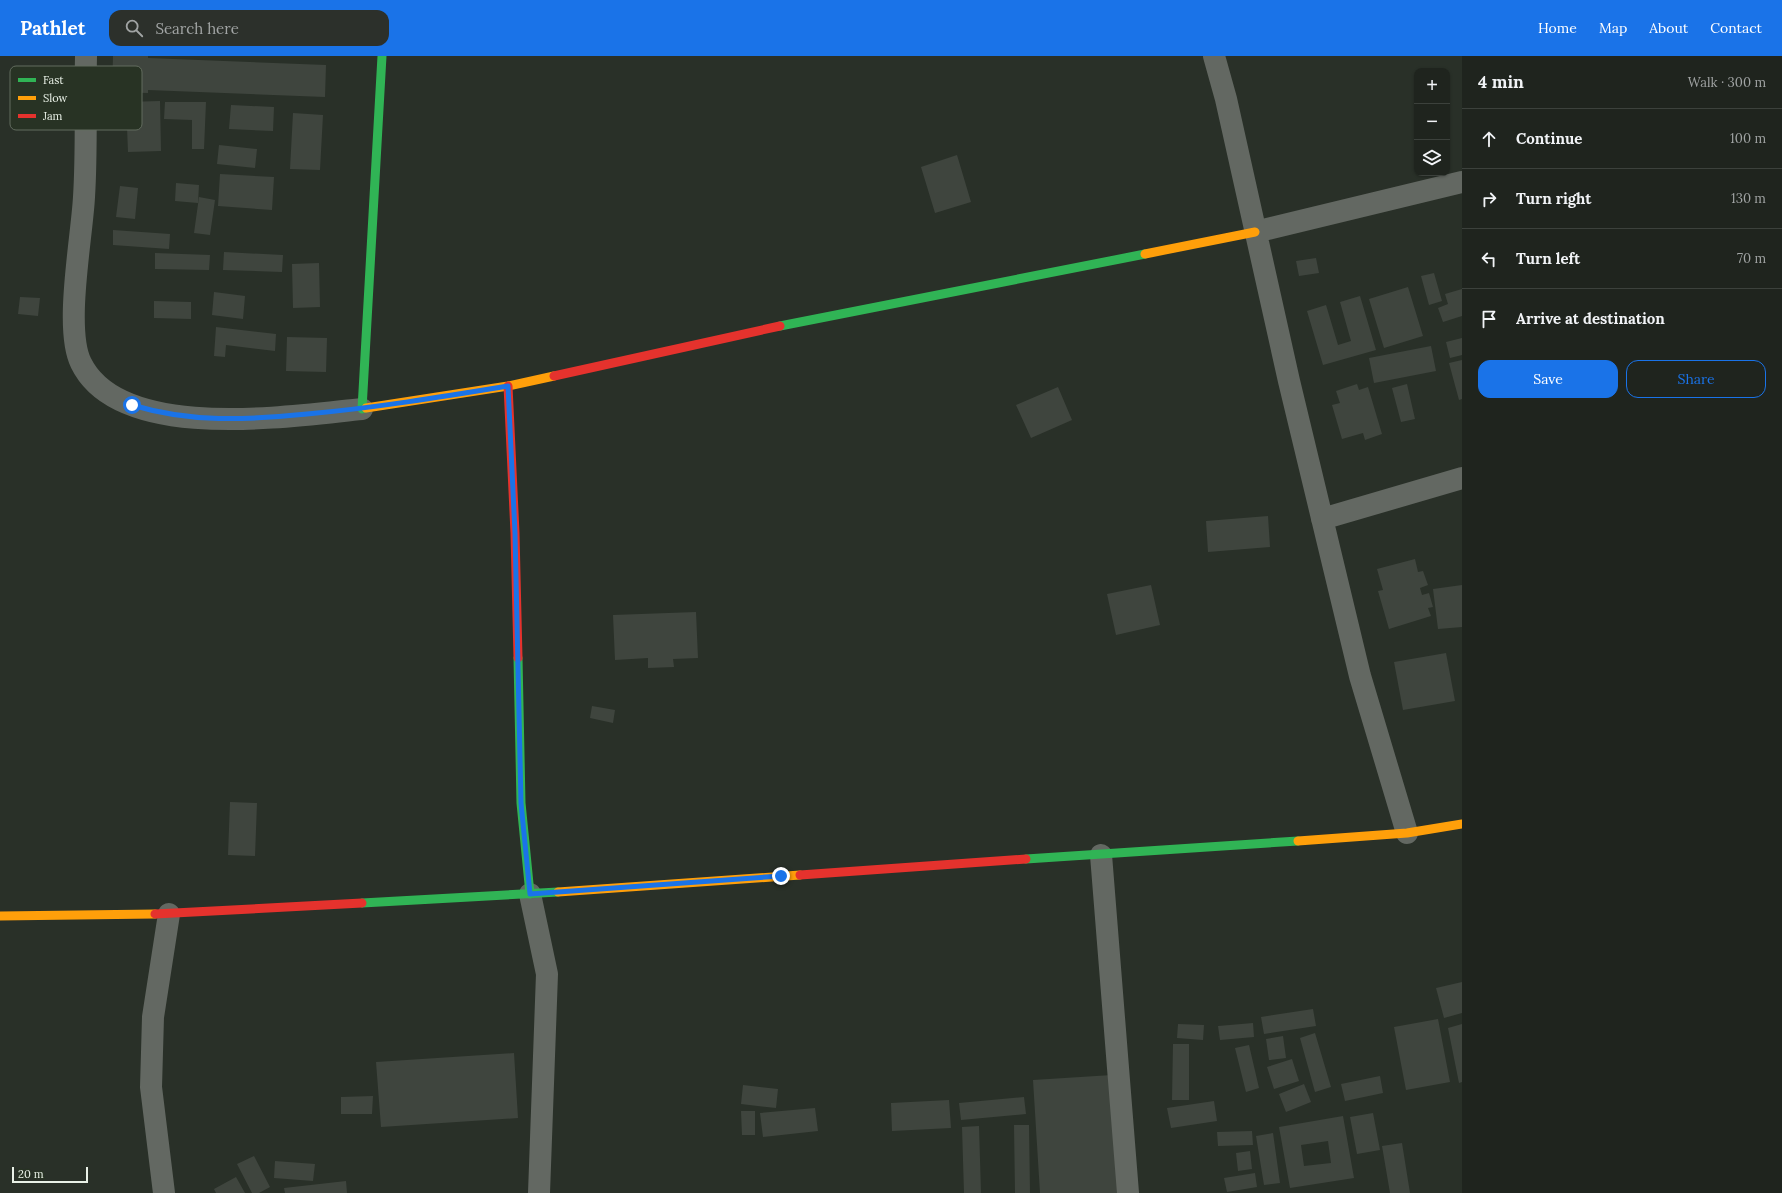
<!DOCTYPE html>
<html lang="en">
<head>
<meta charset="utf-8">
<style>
  :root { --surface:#1f241e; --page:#2c302b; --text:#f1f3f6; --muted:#a1a4a4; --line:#3c413c; --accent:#1a73e8 }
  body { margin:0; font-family:Lora,serif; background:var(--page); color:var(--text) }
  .controls { position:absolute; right:12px; top:12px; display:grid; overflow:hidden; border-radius:8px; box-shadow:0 1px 3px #0004 }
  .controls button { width:36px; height:36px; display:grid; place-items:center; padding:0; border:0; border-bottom:1px solid var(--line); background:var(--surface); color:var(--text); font:20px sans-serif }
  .scale { position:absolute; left:12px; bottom:10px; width:76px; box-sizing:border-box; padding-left:4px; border:2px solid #e9f1e7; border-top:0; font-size:11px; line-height:14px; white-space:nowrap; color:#e9f1e7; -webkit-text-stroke:3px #283324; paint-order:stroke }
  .stop { position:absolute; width:12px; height:12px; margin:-9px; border:3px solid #1a73e8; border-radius:50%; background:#fff }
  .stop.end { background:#1a73e8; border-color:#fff; box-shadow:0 1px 4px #0008 }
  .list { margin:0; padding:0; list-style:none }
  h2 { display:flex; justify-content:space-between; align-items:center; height:52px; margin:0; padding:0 16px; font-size:17px }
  h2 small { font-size:13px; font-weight:400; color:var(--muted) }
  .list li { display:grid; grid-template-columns:26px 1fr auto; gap:12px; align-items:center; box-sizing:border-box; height:60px; padding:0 16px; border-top:1px solid var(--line) }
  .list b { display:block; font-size:15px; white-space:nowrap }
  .list em { font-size:13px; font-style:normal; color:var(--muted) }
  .actions { display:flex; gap:8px; padding:12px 16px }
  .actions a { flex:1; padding:9px 0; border:1px solid var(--accent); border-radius:12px; text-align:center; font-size:14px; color:var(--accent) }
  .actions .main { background:var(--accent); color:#fff }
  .icon { flex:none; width:22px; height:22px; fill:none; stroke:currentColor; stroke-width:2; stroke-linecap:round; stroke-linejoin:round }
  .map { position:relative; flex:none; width:1462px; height:1137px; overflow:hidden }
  header { display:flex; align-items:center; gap:24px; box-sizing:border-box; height:56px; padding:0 20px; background:var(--accent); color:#fff }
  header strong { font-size:19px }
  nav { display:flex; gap:22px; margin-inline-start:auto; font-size:14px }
  .search { width:280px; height:36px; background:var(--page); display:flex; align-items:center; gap:10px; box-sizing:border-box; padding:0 14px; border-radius:12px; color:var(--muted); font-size:15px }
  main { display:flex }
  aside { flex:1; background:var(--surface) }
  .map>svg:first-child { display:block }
  .building { fill:#3f453e; fill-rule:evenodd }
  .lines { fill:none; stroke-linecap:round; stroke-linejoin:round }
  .street { stroke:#636862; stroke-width:22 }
  .fast { stroke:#30b455; stroke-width:9 }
  .slow { stroke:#ff9f0a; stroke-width:9 }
  .jam { stroke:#e5322d; stroke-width:9 }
  .route { stroke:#1a73e8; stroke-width:5 }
  .key { fill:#283324; stroke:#626c5e; stroke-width:1 }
  .key-label { font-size:11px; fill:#e9f1e7 }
</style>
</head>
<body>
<header>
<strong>Pathlet</strong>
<div class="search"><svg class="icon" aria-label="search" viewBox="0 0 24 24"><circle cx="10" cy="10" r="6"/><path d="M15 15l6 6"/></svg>Search here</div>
<nav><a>Home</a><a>Map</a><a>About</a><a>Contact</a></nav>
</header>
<main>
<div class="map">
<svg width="1462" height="1137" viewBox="0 0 1462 1137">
  <rect width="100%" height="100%" fill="#293028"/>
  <path class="building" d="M113 0H148V2L326 9 325 41 148 34V37L112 36Z
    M160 45 161 95 128 96 126 46Z
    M165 46H206L204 93H192V64L164 63Z
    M231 49 274 51 273 75 229 73Z
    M293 57 323 59 320 114 290 113Z
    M219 89 257 93 255 112 217 108Z
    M957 99 971 146 935 157 921 111Z
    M220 118 274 121 272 154 218 150Z
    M176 127 199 129 198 147 175 145Z
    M120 130 138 132 135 163 116 161Z
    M199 141 215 144 210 179 194 177Z
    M113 174 170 178 169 193 113 189Z
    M224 196 283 199 282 216 223 214Z
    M155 197 210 199 209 214 155 213Z
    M1316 202 1319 217 1299 220 1296 205Z
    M319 207 320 251 293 252 292 208Z
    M1434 217 1442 245 1429 249 1421 220Z
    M1408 231 1423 280 1384 292 1369 243Z
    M1462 233V260L1443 266 1438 252 1448 248 1445 238Z
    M214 236 245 240 243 263 212 259Z
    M1360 240 1376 294 1323 309 1307 255 1326 249 1338 289 1351 285 1340 246Z
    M20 241 40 242 38 260 18 258Z
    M154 245 191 246V263L154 262Z
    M216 271 276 278 275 295 226 289 225 301 214 300Z
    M287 281 327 282 326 316 286 315Z
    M1462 282V299L1450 302 1446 286Z
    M1431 290 1436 315 1374 327 1369 302Z
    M1462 304V343L1459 344 1449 307Z
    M1357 328 1359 334 1368 331 1382 378 1365 384 1363 377 1342 383 1332 349 1340 347 1336 335Z
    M1407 328 1415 363 1401 366 1392 332Z
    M1058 331 1072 364 1031 382 1016 349Z
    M1268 460 1270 491 1208 496 1206 465Z
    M1415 503 1418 516 1423 515 1428 529 1420 532 1422 539 1429 537 1433 551 1428 552 1431 560 1389 573 1378 535 1383 534 1377 513Z
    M1151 529 1160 569 1116 579 1107 538Z
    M1462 529V571L1438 573 1433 533Z
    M696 556 698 602 673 603 674 611 648 612V602L615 604 613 559Z
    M1446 597 1455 645 1403 654 1394 606Z
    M592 650 615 654 613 667 590 662Z
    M230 746 257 747 255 800 228 799Z
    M1462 926V957L1444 962 1436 932Z
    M1313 953 1316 970 1264 978 1261 961Z
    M1438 963 1450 1026 1406 1034 1394 971Z
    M1253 967 1254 981 1220 984 1218 970Z
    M1178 968 1204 969 1203 984 1177 982Z
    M1462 968V1026L1459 1027 1448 972Z
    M1315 977 1331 1031 1315 1036 1300 982Z
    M1283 980 1286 1002 1269 1004 1266 983Z
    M1173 988H1189V1044H1172Z
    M1249 989 1259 1032 1246 1036 1235 992Z
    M514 997 518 1062 381 1071 376 1006Z
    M1292 1003 1299 1025 1274 1033 1267 1011Z
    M1112 1019 1118 1137H1040L1033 1024Z
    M1380 1020 1383 1037 1345 1045 1341 1028Z
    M1304 1028 1311 1046 1286 1056 1279 1038Z
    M743 1029 778 1033 776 1052 741 1048Z
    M373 1040 372 1058H341V1041Z
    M1024 1041 1026 1058 961 1064 959 1047Z
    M949 1044 951 1072 892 1075 891 1047Z
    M1214 1045 1217 1065 1171 1072 1167 1052Z
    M815 1052 818 1075 763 1081 760 1057Z
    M741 1055H755V1079H742Z
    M1373 1057 1380 1094 1357 1098 1350 1061Z
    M1343 1060 1354 1122 1290 1132 1279 1071ZM1328 1085 1331 1107 1304 1110 1301 1089Z
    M1014 1069H1029L1030 1137H1015Z
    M979 1070 981 1137H964L962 1071Z
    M1252 1075 1253 1089 1218 1090 1217 1076Z
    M1273 1077 1280 1127 1264 1129 1256 1080Z
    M1402 1087 1410 1137H1390L1382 1090Z
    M1250 1095 1252 1113 1238 1115 1236 1097Z
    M254 1100 270 1131 259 1137H252L237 1108Z
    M275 1105 315 1108 313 1125 274 1122Z
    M1255 1117 1257 1131 1227 1136 1224 1122Z
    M236 1121 245 1137H216L214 1133Z
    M346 1125 347 1137H285L284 1132Z"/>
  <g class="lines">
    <path class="street" d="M86 0C85 47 87 94 84 141 82 181 64 273 81 307 120 387 291 360 362 353
      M1214 0 1226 43 1289 325 1360 620 1407 777
      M1255 176 1462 126
      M1322 463 1462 422
      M1101 799 1128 1137
      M530 838 547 918 539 1137
      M164 1137 151 1031 153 961 169 858"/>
    <path class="fast" d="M780 270 1145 198
      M366 352 362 353 382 0
      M518 602 521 747 530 838
      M1026 803 1298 785
      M362 847 558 836"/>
    <path class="slow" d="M1145 198 1255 176
      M366 352 508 330 554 320
      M1298 785 1407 777 1462 768
      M558 836 800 819
      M0 860 155 858"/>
    <path class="jam" d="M554 320 780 270
      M508 330 515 477 518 602
      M800 819 1026 803
      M155 858 362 847"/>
  </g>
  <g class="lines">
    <path class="route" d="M132 349C191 367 246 364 307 358 374 352 441 341 508 330L515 477 521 747 530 838 781 820"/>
  </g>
  <rect x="10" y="10" width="132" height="64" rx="6" class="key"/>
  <rect x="18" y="22" width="18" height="4" fill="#30b455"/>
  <rect x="18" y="40" width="18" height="4" fill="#ff9f0a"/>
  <rect x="18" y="58" width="18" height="4" fill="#e5322d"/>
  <g class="key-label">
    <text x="43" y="28">Fast</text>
    <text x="43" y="46">Slow</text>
    <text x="43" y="64">Jam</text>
  </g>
</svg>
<div class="controls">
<button>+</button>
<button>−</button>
<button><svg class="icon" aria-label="layers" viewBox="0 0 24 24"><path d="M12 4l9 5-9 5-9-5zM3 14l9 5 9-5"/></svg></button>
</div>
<div class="scale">20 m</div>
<div class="stop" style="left:132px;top:349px"></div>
<div class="stop end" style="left:781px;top:820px"></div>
</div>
<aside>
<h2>4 min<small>Walk · 300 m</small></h2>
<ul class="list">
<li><svg class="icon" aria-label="ahead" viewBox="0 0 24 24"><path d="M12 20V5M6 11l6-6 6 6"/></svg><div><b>Continue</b></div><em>100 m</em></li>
<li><svg class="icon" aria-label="right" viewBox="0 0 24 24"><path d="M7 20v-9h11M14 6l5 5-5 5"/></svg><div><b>Turn right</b></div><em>130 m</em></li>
<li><svg class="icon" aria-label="left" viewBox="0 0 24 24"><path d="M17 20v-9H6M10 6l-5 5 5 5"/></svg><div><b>Turn left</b></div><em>70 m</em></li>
<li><svg class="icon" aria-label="arrive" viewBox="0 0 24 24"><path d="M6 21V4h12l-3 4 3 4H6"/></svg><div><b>Arrive at destination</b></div></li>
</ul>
<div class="actions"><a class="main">Save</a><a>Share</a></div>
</aside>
</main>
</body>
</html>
